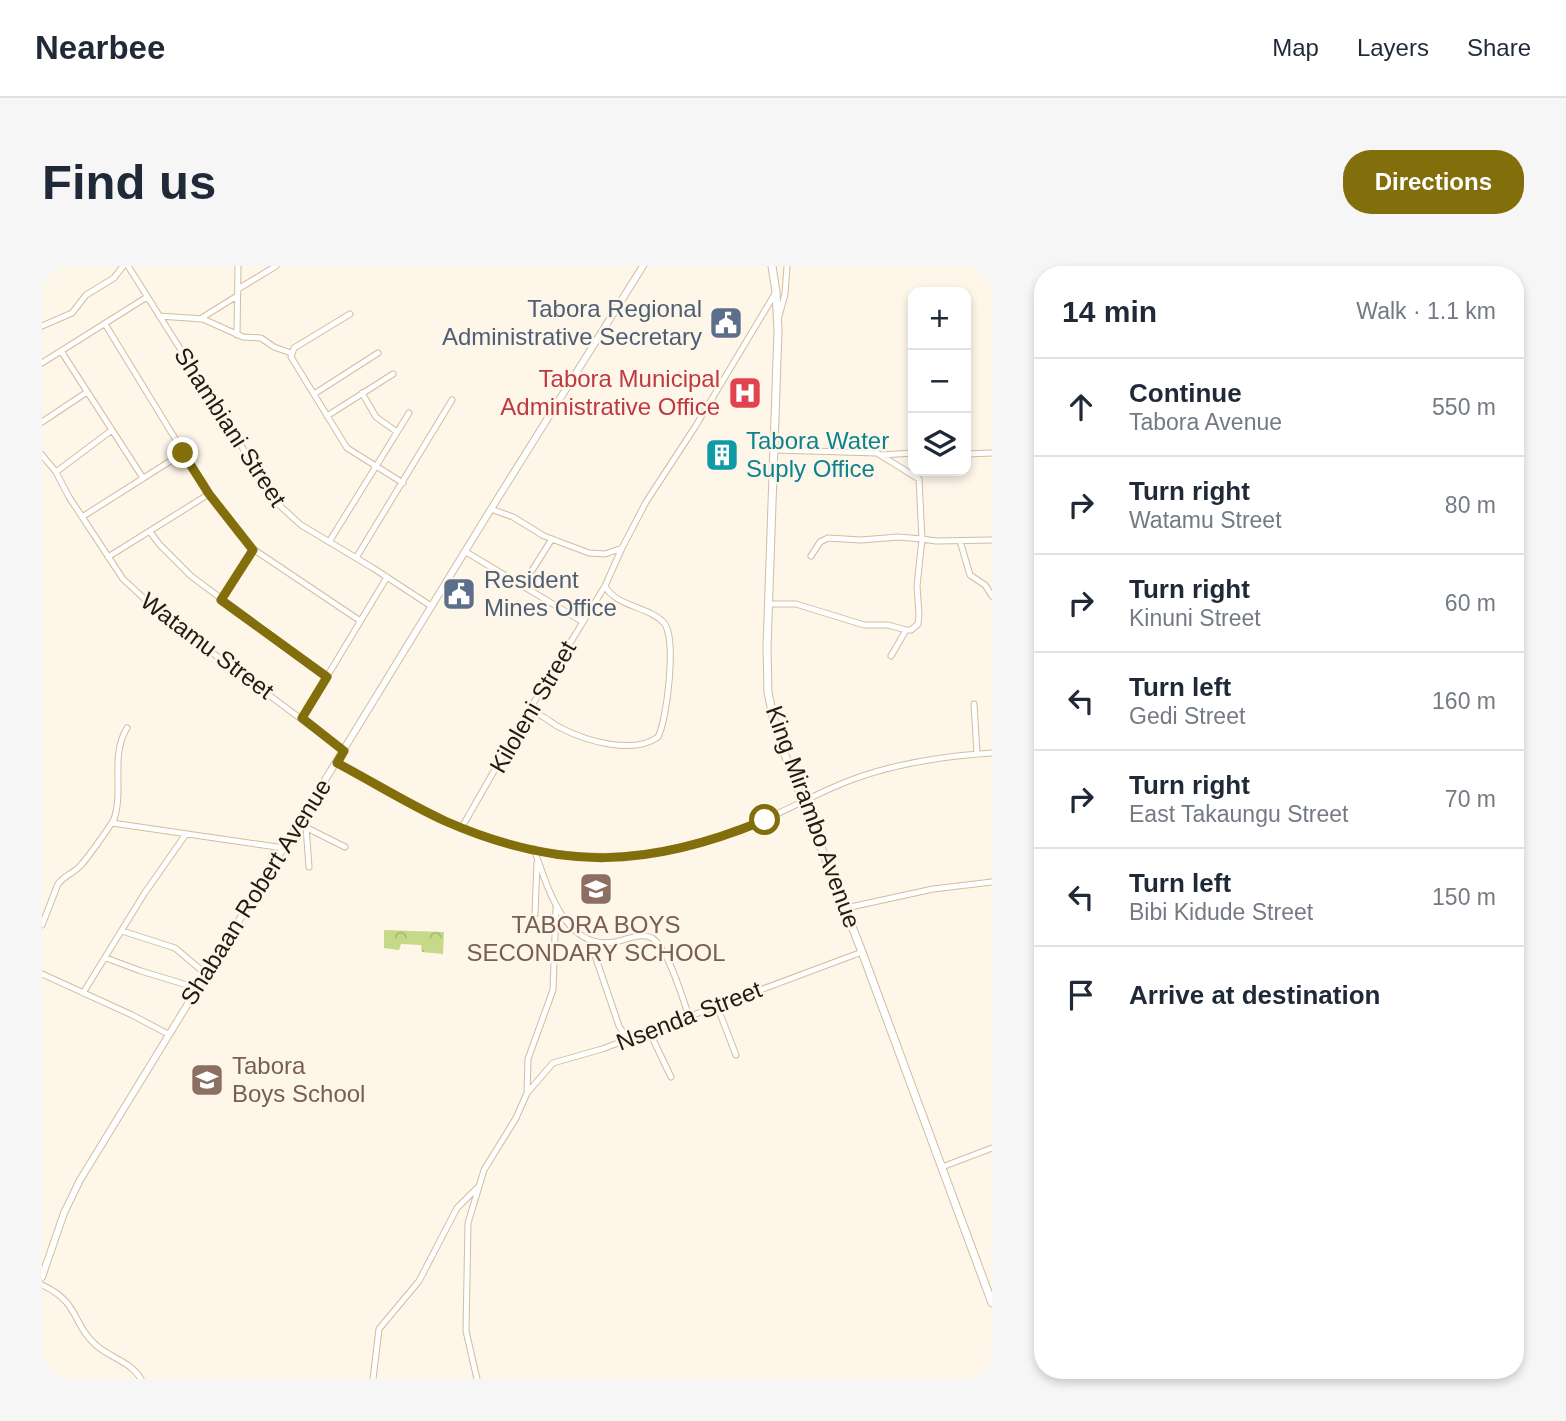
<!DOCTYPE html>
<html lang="en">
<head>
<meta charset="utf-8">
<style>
  :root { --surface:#fff; --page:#f6f6f7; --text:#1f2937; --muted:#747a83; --line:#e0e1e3; --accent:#836e0c }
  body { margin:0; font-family:Helvetica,sans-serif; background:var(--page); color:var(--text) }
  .controls { position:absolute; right:21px; top:21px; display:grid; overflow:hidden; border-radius:14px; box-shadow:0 4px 10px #0003 }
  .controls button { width:63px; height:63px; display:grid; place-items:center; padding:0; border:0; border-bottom:2px solid var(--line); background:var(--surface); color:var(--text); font:35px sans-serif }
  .stop { position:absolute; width:21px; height:21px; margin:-16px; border:5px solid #836e0c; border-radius:50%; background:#fff }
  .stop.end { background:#836e0c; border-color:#fff; box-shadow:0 2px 7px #0008 }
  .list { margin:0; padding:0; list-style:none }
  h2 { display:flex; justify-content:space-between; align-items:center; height:91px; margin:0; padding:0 28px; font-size:30px }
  h2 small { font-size:23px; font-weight:400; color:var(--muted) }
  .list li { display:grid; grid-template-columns:46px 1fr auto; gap:21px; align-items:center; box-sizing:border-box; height:98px; padding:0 28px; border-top:2px solid var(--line) }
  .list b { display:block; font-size:26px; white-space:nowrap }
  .list p { margin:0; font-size:23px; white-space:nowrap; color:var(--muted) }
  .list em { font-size:23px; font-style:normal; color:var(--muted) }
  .icon { flex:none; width:38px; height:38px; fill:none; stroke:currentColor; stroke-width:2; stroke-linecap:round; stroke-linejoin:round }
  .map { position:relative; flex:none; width:950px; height:1113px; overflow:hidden; border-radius:28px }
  header { display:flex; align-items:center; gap:42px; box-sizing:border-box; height:98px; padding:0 35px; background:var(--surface); border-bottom:2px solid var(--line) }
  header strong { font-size:33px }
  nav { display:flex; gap:38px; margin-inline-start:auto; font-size:24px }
  .intro { display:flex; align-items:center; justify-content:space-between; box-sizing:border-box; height:168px; padding:0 42px }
  h1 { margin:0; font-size:49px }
  .button { padding:18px 32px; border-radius:28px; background:var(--accent); color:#fff; font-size:24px; font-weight:700 }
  main { display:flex; gap:42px; padding:0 42px }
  aside { flex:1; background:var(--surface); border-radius:28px; box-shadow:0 4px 10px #0003 }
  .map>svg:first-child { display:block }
  .forest { fill:url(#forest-crowns) }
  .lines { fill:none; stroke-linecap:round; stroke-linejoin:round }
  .minor-casing { stroke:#d2bd9f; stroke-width:7 }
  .tertiary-casing { stroke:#d2bd9f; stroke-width:8 }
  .secondary-casing { stroke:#d2bd9f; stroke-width:9 }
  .minor { stroke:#fff; stroke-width:5 }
  .tertiary { stroke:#fff; stroke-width:6 }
  .secondary { stroke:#fff; stroke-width:7 }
  .route { stroke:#836e0c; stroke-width:9 }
  .labels { text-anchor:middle; stroke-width:5; stroke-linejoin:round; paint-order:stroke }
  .service-label { font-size:24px; fill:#4e5e75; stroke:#fef6e9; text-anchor:end }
  .health-label { font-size:24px; fill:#be3a42; stroke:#fef6e9; text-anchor:end }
  .street-label { font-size:24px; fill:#221b0f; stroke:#fef6e9 }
  .culture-label { font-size:24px; fill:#0d838f; stroke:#fef6e9; text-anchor:start }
  .education-label { font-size:24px; fill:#785e54; stroke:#fef6e9 }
</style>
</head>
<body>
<header>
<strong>Nearbee</strong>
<nav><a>Map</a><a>Layers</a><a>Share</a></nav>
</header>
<div class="intro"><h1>Find us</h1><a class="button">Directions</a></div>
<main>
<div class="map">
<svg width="950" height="1113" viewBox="0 0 950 1113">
  <defs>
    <pattern id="forest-crowns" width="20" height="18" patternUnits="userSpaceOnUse" patternTransform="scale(1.75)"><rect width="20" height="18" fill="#c5d988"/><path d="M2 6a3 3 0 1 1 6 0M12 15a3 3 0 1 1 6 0" fill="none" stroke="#a9ba74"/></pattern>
  </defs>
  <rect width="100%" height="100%" fill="#fef6e9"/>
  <path class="forest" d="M342 664 402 666 401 688 380 686 379 679 359 678 357 684 342 682Z"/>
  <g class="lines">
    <defs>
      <path id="minor" d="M86 0 236 238 259 259 331 302 389 340
        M196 23 234 0
        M308 48 252 82 249 91 305 182 361 217
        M117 50 161 53 201 71 219 72 232 81 249 87
        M737 50 743 28 745 0
        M158 53 195 30
        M63 58 167 228 196 267 211 283 317 354
        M0 60 30 47 44 29 72 12 81 0
        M195 69 196 0
        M19 85 101 212
        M0 97 105 31
        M320 127 334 151 355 166
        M272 128 336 87
        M285 150 351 108
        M0 156 45 126
        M732 184 835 187 877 213 880 273 894 275 950 274
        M924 188 950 187
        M0 189 14 206 27 231 81 313 121 350 302 485
        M839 189 871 187
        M14 206 70 164
        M449 243 471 251 502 270 547 287 563 288 580 282 604 236 653 161 734 26
        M40 251 141 187
        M108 266 118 279 149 310 285 411
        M918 275 928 309 943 319 950 330
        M287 276 367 147
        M424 286 541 356
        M66 291 167 228
        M314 292 410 134
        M480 320 510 273
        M179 334 211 283
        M728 338H754L822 359H846L864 364H869L876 358 877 348 875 320 880 273 856 271 819 274 786 272 778 276 769 290
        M849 390 864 364
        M932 438 935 488
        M484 449C499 444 506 456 519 462 544 475 591 489 616 471 625 454 635 372 622 357 607 340 574 341 563 320
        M260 452 345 311
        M295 497C323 512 351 529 379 543 485 598 592 607 703 562 739 548 772 528 809 514 854 497 902 490 950 487
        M70 557 242 582
        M257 558 303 581
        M264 561 267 601
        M420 561 484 449 563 320 580 282
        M492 583C505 619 522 685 573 676 584 674 599 666 610 672 626 682 640 731 647 750
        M804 642 891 623 950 616
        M493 648 495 597
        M0 659 16 618C22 610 30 608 37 601 43 596 69 559 72 553 82 524 68 489 85 462
        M80 665 133 682 164 708
        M548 675 577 760 585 773
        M64 692 99 705 155 722
        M0 708 90 749 126 768
        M41 727 102 628 144 568
        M675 740 694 789
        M607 765 629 811
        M485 827 511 797 560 783 820 686
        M900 901 950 882
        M0 1019C39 1037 29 1058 55 1080 69 1092 89 1096 99 1113
        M331 1113 337 1063 377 1015 415 942 435 922
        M435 1113 424 1065 426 957 442 904 474 852 485 827 486 793 511 724 514 642
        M947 1113 950 1101"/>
      <path id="tertiary" d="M0 1011 22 947 38 914 449 243 601 0"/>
      <path id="secondary" d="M730 0 734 26 736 65 725 381 726 426 731 450 743 489 820 686 950 1037"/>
    </defs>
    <use href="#minor" class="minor-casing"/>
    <use href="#tertiary" class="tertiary-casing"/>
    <use href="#secondary" class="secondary-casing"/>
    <use href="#minor" class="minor"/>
    <use href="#tertiary" class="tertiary"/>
    <use href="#secondary" class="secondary"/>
  </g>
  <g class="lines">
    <path class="route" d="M141 187 167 228 211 284 179 334 285 411 260 452 302 485 295 497C331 516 366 538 403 555 519 606 608 602 723 554"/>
  </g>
  <defs>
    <symbol id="civic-square" viewBox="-11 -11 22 22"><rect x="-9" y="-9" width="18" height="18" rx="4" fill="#5c6f8a" stroke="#fef6e9"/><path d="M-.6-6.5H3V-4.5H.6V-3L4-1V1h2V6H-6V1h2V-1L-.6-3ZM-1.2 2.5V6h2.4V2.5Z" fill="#fff"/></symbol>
    <symbol id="hospital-square" viewBox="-11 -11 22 22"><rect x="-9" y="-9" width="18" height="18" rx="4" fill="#e0444e" stroke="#fef6e9"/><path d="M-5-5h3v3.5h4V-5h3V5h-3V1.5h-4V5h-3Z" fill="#fff"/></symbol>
    <symbol id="building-square" viewBox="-11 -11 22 22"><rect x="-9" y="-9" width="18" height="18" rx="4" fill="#0f9aa8" stroke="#fef6e9"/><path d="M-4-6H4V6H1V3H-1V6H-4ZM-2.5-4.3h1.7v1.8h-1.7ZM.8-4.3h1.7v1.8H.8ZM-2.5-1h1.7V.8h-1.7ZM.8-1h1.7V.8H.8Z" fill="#fff"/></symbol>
    <symbol id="school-square" viewBox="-11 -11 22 22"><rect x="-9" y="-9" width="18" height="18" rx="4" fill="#8d6e63" stroke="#fef6e9"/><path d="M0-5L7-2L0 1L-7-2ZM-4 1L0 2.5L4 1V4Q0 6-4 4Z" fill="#fff"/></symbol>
  </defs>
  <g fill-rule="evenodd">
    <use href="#civic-square" x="665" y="38" width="38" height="38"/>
    <use href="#hospital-square" x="684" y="108" width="38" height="38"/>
    <use href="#building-square" x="661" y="170" width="38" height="38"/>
    <use href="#civic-square" x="398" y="309" width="38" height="38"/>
    <use href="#school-square" x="535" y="604" width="38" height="38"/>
    <use href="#school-square" x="146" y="795" width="38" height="38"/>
  </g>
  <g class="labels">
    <g class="service-label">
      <text x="660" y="51">Tabora Regional<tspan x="660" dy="28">Administrative Secretary</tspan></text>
      <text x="442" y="322" text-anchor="start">Resident<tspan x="442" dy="28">Mines Office</tspan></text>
    </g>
    <g class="health-label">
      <text x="678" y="121">Tabora Municipal<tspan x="678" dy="28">Administrative Office</tspan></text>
    </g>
    <g class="street-label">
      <text transform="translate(188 161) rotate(57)" y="8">Shambiani Street</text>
      <text transform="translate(165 380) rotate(37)" y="8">Watamu Street</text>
      <text transform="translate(491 441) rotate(-60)" y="8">Kiloleni Street</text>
      <text transform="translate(771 551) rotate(70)" y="8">King Mirambo Avenue</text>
      <text transform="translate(214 626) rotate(-58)" y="8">Shabaan Robert Avenue</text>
      <text transform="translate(647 750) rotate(-21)" y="8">Nsenda Street</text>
    </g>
    <g class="culture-label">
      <text x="704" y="183">Tabora Water<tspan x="704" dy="28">Suply Office</tspan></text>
    </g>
    <g class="education-label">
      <text x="554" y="667">TABORA BOYS<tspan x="554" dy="28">SECONDARY SCHOOL</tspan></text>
      <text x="190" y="808" text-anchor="start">Tabora<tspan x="190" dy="28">Boys School</tspan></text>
    </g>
  </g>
</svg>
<div class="controls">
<button>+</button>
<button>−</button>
<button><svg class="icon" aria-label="layers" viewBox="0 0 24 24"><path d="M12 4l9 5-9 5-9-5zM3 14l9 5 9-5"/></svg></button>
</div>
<div class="stop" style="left:723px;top:554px"></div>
<div class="stop end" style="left:141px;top:187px"></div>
</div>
<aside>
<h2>14 min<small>Walk · 1.1 km</small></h2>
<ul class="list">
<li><svg class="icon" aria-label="ahead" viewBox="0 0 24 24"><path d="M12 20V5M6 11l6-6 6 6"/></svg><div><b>Continue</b><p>Tabora Avenue</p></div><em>550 m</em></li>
<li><svg class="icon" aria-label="right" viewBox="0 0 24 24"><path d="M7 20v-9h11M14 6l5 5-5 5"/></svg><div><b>Turn right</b><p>Watamu Street</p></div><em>80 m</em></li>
<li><svg class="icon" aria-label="right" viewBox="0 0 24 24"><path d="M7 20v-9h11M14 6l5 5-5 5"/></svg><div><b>Turn right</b><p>Kinuni Street</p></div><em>60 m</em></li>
<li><svg class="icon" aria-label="left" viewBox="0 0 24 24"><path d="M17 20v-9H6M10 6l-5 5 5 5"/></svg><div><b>Turn left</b><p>Gedi Street</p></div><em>160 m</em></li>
<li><svg class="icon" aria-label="right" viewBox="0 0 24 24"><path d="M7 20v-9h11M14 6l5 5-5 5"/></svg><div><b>Turn right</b><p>East Takaungu Street</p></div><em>70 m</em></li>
<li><svg class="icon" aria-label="left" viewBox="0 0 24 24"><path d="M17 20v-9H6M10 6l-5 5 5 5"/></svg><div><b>Turn left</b><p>Bibi Kidude Street</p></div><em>150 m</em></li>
<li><svg class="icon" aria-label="arrive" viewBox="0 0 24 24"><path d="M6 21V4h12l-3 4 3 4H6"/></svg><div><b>Arrive at destination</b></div></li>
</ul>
</aside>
</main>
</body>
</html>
